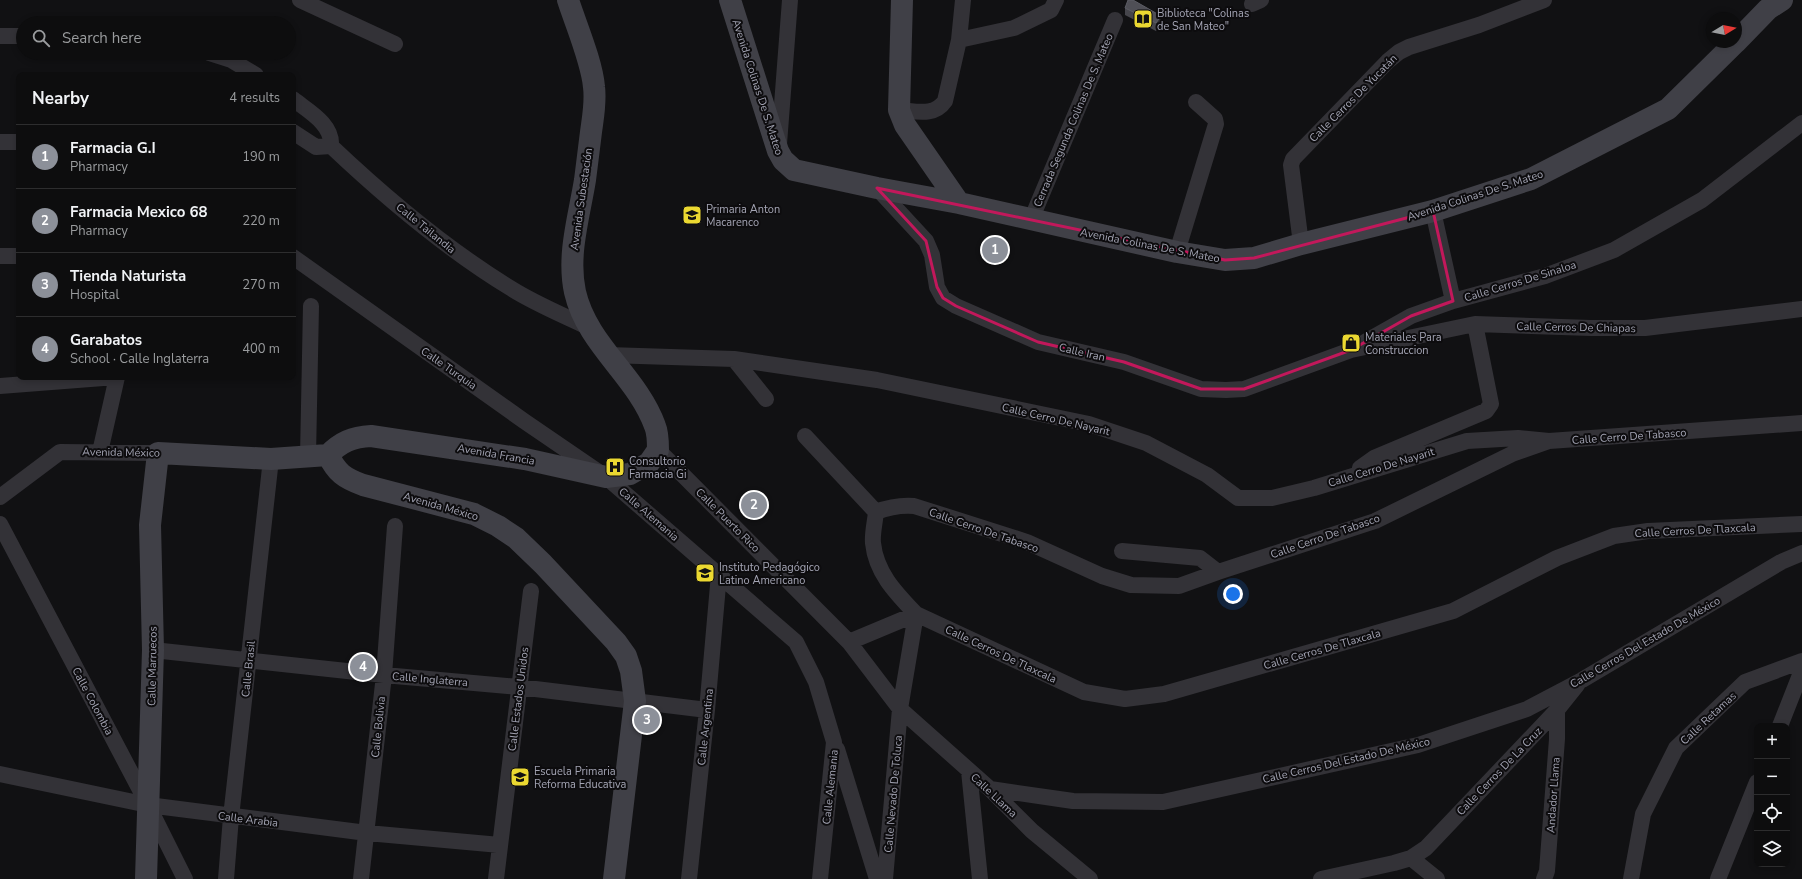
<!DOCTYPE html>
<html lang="en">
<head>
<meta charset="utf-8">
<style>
  :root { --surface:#0d0d0e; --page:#1b1b1c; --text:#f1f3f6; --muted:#9a9c9e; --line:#2d2d2e; --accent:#8c9099 }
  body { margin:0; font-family:"Nunito Sans",sans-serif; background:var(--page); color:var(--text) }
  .controls { position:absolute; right:12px; bottom:12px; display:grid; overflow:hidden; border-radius:8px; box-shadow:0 2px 6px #0003 }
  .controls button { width:36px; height:36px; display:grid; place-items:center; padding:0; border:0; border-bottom:1px solid var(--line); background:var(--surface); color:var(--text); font:20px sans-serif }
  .compass { position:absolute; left:1706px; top:12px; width:36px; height:36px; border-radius:50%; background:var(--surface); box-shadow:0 2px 6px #0003; rotate:80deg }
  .you { position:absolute; left:1233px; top:594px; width:14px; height:14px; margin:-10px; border:3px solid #fff; border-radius:50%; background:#1a73e8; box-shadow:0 0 0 6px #1a73e833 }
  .badge { display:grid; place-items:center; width:26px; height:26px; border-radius:50%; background:var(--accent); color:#fff; font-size:13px; font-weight:700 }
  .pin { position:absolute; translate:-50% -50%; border:2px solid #fff; box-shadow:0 1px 4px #0006 }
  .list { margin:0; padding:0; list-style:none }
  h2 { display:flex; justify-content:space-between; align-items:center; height:52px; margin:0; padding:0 16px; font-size:17px }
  h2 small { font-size:13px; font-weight:400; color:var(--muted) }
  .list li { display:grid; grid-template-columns:26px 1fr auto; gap:12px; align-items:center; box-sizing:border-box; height:64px; padding:0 16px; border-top:1px solid var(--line) }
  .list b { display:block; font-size:15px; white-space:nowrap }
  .list p { margin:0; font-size:13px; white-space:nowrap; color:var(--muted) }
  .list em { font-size:13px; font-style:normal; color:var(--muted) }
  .icon { flex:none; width:22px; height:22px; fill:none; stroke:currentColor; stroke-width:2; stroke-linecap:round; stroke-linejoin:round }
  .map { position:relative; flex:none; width:1802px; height:879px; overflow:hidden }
  .search { position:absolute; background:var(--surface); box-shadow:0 2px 6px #0003; left:16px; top:16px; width:280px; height:44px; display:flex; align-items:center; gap:10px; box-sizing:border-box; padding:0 14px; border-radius:22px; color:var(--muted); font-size:15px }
  .panel { position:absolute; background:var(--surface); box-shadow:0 2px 6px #0003; left:16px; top:72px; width:280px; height:308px; border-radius:8px }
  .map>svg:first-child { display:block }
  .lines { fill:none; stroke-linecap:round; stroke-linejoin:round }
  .street { stroke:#333237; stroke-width:16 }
  .secondary { stroke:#404047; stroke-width:22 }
  .wall { fill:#45454b }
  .shaded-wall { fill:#2c2c30 }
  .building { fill:#4f4f56; stroke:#5c5d65 }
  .marked { fill:none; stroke:#c2185b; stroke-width:3; stroke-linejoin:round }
  .labels { text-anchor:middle; stroke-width:4; stroke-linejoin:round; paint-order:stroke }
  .poi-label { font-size:11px; fill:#a3a4b3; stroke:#0d0c0e; text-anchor:start }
  .street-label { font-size:11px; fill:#a3a4b3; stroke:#0d0c0e }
</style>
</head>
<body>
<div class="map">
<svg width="1802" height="879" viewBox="0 0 1802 879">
  <rect width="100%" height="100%" fill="#111113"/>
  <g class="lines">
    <path class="street" d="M300 0 395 44
      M1252 4 1261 0
      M0 36H23
      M959 40 1014 28 1051 10 1056 0
      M209 53 231 60 256 75
      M293 99C308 111 333 124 331 146
      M899 110C916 111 934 117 945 101L959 40 963 0
      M293 132 316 147 331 146
      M0 142H19
      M779 144 790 0
      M331 146C387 199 446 249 512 289 536 304 563 315 588 327
      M877 188 926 241 932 255 937 287 943 298 956 306 1038 342 1124 362 1201 389 1226 390 1244 389 1351 350 1475 324 1591 328H1645L1802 309
      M1433 211 1453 301
      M1031 220 1115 20
      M1301 244 1291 165 1293 159 1388 61 1399 52 1409 47 1479 25 1544 0
      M1177 252 1216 124 1215 119 1196 102
      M0 256H19
      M293 257 524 421 606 477 796 642 816 682 834 742 820 879
      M1365 342 1411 316 1453 301 1545 276 1614 250 1702 200 1802 123
      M608 355 734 359 877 380 1089 424 1146 443 1207 475 1238 498H1272L1314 488 1467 441 1518 438 1549 441
      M734 359 766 399
      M0 386 116 377
      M805 436 876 512
      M658 450 849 642 900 709 990 789 1032 831 1090 879
      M100 452 117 377
      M308 456 311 306
      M1360 468 1374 458 1486 411 1491 404 1475 324
      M0 497 60 452 158 453
      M876 512C889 507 900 505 914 506L1027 542 1102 576 1131 585 1179 586 1218 572 1375 521 1512 454 1549 441 1802 423
      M876 512C875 522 872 534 873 543 876 573 896 593 916 614L900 709 885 879
      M0 524 148 805 185 879
      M1122 551 1200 558 1218 572
      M849 642 916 614 1084 692 1125 699 1164 694 1453 611 1557 558 1614 536 1648 531 1802 524
      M153 650 384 675 519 687 707 710
      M1780 726 1802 670
      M837 749 877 879
      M969 771 980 879
      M0 774 148 805 367 833 500 845
      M990 789 1073 801 1163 802 1418 745 1527 709 1582 680 1781 562 1802 553
      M1411 858 1437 879
      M226 879 231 817 271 459
      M361 879 384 675 395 526
      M496 879 531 591
      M689 879 707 710 719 574
      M1321 879 1394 863 1411 858 1426 848 1557 710 1577 685
      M1544 879 1547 871 1557 739V710
      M1631 879 1643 814 1676 748 1745 682 1802 661
      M1718 879 1757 782"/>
    <path class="secondary" d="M730 0 778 151 783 160 794 170 877 188 959 203 1177 252 1225 260 1254 258 1301 244 1433 211 1531 179 1668 109 1736 42
      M902 0 899 110 905 125 959 203
      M1736 42 1768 9 1782 0
      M328 455C341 442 352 437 371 436L525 459 606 477 630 474 649 463 658 450C658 442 658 433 655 426 637 376 587 345 575 292 567 255 579 217 585 180 587 165 589 148 591 132 593 117 596 102 594 87 592 62 576 25 568 0
      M328 455C337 473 344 478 363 485L474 514 498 526 516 538 543 564 616 642 626 656 631 671 635 701 614 879
      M146 879 153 650 150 525 158 453 271 459 328 455"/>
  </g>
  <path class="wall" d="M1125 8 1161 23 1156 31 1125 15Z"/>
  <path class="shaded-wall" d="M1161 16V23L1156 31V23Z"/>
  <path class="building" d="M1128 0H1133L1161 16 1156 23 1125 8Z"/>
  <path class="marked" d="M877 188 1225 260 1254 258 1433 211 1453 301 1411 316 1351 350 1244 389H1201L1124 362 1038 342 956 306 943 298 937 287 926 241Z"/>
  <defs>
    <symbol id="library-square" viewBox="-11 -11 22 22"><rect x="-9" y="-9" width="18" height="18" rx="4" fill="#ebd831" stroke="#0d0c0e"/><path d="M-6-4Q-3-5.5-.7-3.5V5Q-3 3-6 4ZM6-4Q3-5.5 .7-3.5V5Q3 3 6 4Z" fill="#111"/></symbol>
    <symbol id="school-square" viewBox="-11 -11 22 22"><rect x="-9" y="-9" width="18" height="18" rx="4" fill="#ebd831" stroke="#0d0c0e"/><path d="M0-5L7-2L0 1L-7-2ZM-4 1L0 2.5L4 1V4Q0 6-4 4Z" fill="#111"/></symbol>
    <symbol id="shop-square" viewBox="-11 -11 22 22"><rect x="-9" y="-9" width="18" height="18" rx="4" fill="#ebd831" stroke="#0d0c0e"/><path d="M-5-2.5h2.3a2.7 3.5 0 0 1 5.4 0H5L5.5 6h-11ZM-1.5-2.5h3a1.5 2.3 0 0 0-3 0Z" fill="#111"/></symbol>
    <symbol id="hospital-square" viewBox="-11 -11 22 22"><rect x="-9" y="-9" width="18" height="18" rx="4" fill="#ebd831" stroke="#0d0c0e"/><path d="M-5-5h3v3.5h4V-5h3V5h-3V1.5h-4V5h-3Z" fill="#111"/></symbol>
  </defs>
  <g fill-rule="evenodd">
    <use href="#library-square" x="1132" y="8" width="22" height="22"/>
    <use href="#school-square" x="681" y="204" width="22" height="22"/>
    <use href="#shop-square" x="1340" y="332" width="22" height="22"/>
    <use href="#hospital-square" x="604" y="456" width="22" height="22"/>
    <use href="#school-square" x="694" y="562" width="22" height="22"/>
    <use href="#school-square" x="509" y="766" width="22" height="22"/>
  </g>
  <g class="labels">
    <g class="poi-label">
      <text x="1157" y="17">Biblioteca "Colinas<tspan x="1157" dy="13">de San Mateo"</tspan></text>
      <text x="706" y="213">Primaria Anton<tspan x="706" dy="13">Macarenco</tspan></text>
      <text x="1365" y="341">Materiales Para<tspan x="1365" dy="13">Construccion</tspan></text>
      <text x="629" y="465">Consultorio<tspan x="629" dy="13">Farmacia Gi</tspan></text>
      <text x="719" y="571">Instituto Pedagógico<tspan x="719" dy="13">Latino Americano</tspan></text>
      <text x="534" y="775">Escuela Primaria<tspan x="534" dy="13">Reforma Educativa</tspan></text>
    </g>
    <g class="street-label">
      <text transform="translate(758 87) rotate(72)" y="4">Avenida Colinas De S. Mateo</text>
      <text transform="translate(1353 98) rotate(-45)" y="4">Calle Cerros De Yucatán</text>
      <text transform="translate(1073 120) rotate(-67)" y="4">Cerrada Segunda Colinas De S. Mateo</text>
      <text transform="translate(1475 195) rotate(-18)" y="4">Avenida Colinas De S. Mateo</text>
      <text transform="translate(581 199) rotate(-82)" y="4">Avenida Subestación</text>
      <text transform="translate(426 228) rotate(39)" y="4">Calle Tailandia</text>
      <text transform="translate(1150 245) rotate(11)" y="4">Avenida Colinas De S. Mateo</text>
      <text transform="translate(1520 281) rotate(-17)" y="4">Calle Cerros De Sinaloa</text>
      <text transform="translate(1576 327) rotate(1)" y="4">Calle Cerros De Chiapas</text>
      <text transform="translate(1082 352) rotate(13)" y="4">Calle Iran</text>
      <text transform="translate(449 368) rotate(35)" y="4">Calle Turquia</text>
      <text transform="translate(1056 419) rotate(13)" y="4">Calle Cerro De Nayarit</text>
      <text transform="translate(1629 436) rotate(-4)" y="4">Calle Cerro De Tabasco</text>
      <text transform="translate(121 452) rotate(1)" y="4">Avenida México</text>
      <text transform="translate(496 454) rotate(10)" y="4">Avenida Francia</text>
      <text transform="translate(1381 467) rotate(-17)" y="4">Calle Cerro De Nayarit</text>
      <text transform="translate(441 506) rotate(16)" y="4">Avenida México</text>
      <text transform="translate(649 514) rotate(41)" y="4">Calle Alemania</text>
      <text transform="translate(728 520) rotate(45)" y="4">Calle Puerto Rico</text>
      <text transform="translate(984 530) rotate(19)" y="4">Calle Cerro De Tabasco</text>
      <text transform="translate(1695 530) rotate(-3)" y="4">Calle Cerros De Tlaxcala</text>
      <text transform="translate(1325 536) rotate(-19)" y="4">Calle Cerro De Tabasco</text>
      <text transform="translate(1645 642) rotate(-30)" y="4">Calle Cerros Del Estado De México</text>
      <text transform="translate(1322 649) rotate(-16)" y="4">Calle Cerros De Tlaxcala</text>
      <text transform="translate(1001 654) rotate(25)" y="4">Calle Cerros De Tlaxcala</text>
      <text transform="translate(152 666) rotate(-89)" y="4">Calle Marruecos</text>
      <text transform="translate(248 669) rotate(-84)" y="4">Calle Brasil</text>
      <text transform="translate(430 679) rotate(5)" y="4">Calle Inglaterra</text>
      <text transform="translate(518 699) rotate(-83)" y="4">Calle Estados Unidos</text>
      <text transform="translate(93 701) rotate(62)" y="4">Calle Colombia</text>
      <text transform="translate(1708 718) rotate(-43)" y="4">Calle Retamas</text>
      <text transform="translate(378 727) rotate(-84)" y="4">Calle Bolivia</text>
      <text transform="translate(705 727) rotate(-84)" y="4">Calle Argentina</text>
      <text transform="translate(1346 760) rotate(-13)" y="4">Calle Cerros Del Estado De México</text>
      <text transform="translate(1499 771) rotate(-46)" y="4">Calle Cerros De La Cruz</text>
      <text transform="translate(830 787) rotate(-84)" y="4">Calle Alemania</text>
      <text transform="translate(893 794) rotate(-85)" y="4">Calle Nevado De Toluca</text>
      <text transform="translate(994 795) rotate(43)" y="4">Calle Llama</text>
      <text transform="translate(1553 795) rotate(-86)" y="4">Andador Llama</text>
      <text transform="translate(248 819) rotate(7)" y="4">Calle Arabia</text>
    </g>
  </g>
</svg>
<div class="controls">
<button>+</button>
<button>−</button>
<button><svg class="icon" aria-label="locate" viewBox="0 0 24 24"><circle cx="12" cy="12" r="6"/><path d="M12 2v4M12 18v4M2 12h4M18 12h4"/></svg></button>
<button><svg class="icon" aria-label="layers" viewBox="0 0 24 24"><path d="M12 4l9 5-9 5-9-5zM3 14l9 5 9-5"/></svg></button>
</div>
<svg class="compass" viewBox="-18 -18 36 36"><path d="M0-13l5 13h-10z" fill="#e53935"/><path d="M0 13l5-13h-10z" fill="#9a9c9e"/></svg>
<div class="you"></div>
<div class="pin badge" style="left:995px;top:250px">1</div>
<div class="pin badge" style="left:754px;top:505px">2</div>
<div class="pin badge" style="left:647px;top:720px">3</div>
<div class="pin badge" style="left:363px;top:667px">4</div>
<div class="search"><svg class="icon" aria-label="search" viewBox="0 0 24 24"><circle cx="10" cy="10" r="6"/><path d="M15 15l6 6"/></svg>Search here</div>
<section class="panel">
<h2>Nearby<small>4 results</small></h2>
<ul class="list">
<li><span class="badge">1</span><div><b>Farmacia G.I</b><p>Pharmacy</p></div><em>190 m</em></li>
<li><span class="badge">2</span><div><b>Farmacia Mexico 68</b><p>Pharmacy</p></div><em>220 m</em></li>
<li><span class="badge">3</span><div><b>Tienda Naturista</b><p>Hospital</p></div><em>270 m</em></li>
<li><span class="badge">4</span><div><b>Garabatos</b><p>School · Calle Inglaterra</p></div><em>400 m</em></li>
</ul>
</section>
</div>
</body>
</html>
